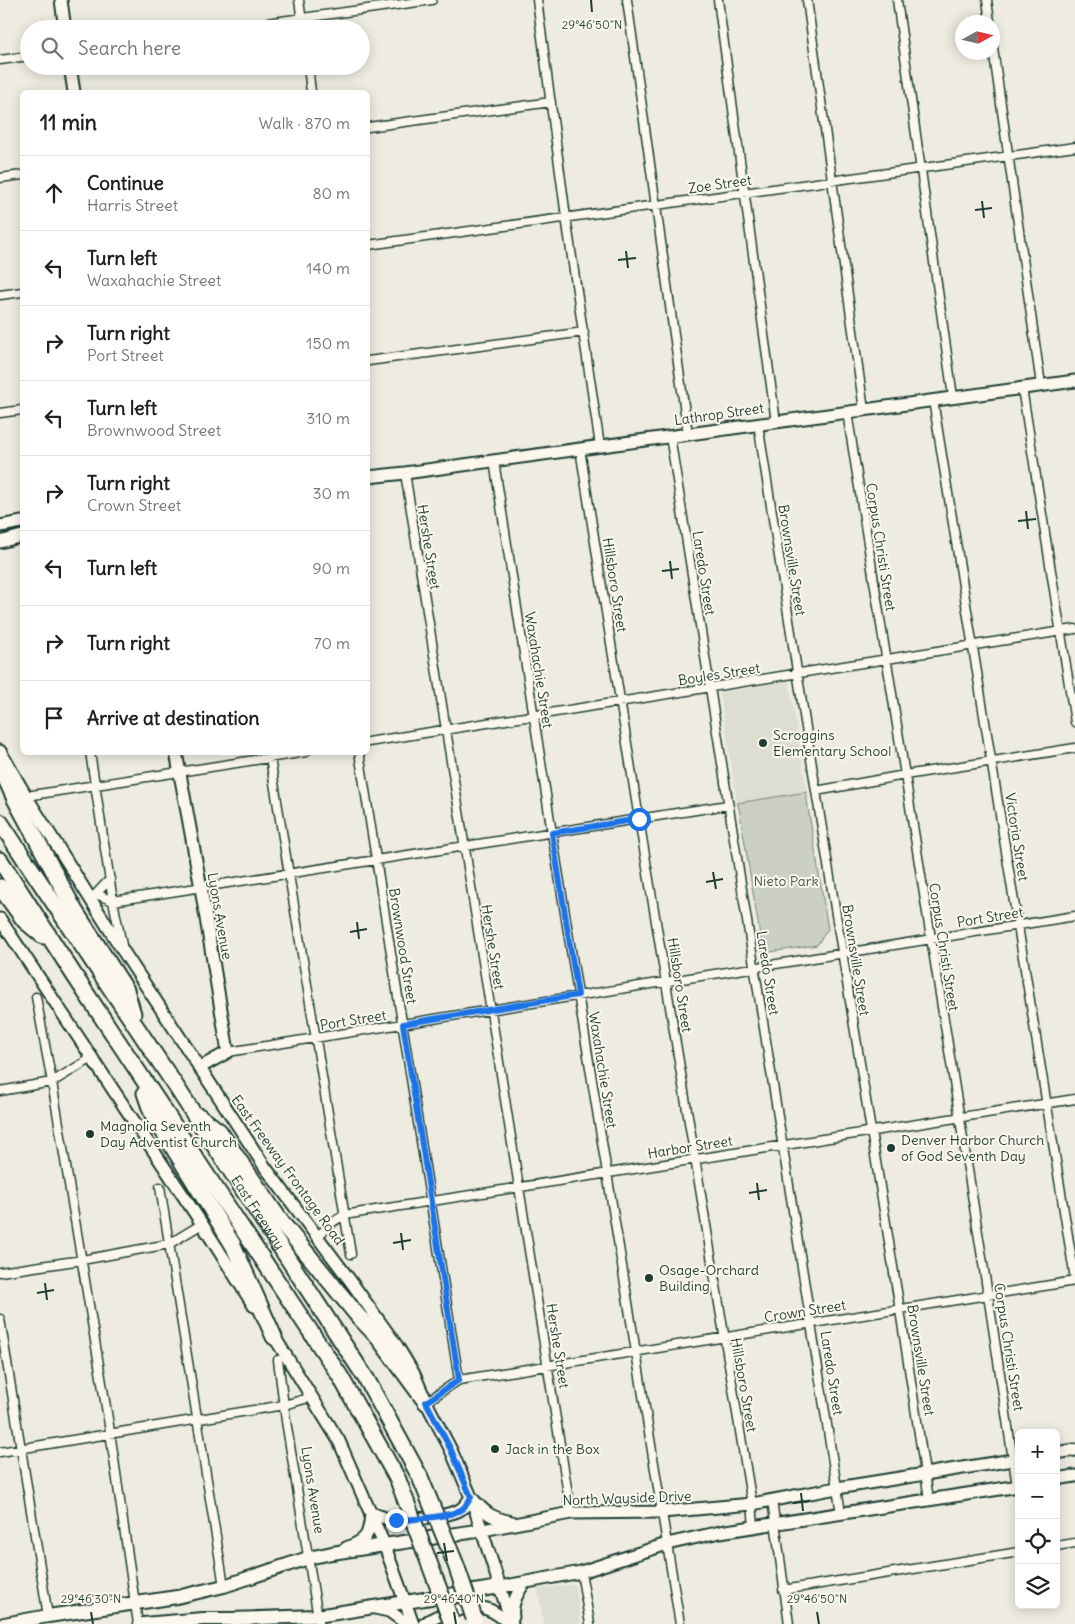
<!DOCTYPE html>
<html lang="en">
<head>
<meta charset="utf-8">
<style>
  :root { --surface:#fff; --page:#f6f6f6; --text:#202124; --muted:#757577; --line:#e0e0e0 }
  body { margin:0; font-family:Delius,sans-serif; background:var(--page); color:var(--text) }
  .controls { position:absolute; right:15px; bottom:15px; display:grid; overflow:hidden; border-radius:8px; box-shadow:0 2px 12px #0003 }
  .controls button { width:45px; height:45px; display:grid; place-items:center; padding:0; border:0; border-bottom:1px solid var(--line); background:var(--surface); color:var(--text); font:25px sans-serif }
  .compass { position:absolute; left:955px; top:15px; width:45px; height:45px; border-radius:50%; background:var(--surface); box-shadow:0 2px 12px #0003; rotate:82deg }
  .stop { position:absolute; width:15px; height:15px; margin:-11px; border:4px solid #1a73e8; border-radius:50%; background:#fff }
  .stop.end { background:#1a73e8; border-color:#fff; box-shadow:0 1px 5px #0008 }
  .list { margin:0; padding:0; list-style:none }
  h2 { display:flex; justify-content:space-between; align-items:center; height:65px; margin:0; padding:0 20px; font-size:21px }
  h2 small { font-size:16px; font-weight:400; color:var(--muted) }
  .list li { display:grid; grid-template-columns:32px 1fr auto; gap:15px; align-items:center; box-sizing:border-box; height:75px; padding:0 20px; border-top:1px solid var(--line) }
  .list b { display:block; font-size:19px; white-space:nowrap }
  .list p { margin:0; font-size:16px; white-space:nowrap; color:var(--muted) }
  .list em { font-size:16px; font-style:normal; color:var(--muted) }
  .icon { flex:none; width:28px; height:28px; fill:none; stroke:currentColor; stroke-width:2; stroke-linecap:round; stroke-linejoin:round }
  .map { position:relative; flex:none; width:1075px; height:1624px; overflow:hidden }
  .search { position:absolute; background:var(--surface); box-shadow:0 2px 12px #0003; left:20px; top:20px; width:350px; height:55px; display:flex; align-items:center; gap:12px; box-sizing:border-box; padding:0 18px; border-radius:28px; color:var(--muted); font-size:19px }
  .panel { position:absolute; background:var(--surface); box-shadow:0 2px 12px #0003; left:20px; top:90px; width:350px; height:665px; border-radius:8px }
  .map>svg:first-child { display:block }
  .built { fill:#ddddd2 }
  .green { fill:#cbcfc4; stroke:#75867c }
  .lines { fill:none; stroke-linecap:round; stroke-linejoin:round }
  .street-casing { stroke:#1f3d34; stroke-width:11 }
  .secondary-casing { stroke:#1f3d34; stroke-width:15 }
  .primary-casing { stroke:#1f3d34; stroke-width:16 }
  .highway-casing { stroke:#1f3d34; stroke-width:19 }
  .street { stroke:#fbf7ec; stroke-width:8 }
  .secondary { stroke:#fbf7ec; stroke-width:11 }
  .primary { stroke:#fbf7ec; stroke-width:12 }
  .highway { stroke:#fbf7ec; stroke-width:15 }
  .highway-bridge-casing { stroke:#1f3d34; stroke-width:19; stroke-linecap:butt }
  .highway-bridge { stroke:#fbf7ec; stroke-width:15 }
  .route { stroke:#1a73e8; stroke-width:6 }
  .ticks { fill:none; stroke:#1f3d34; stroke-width:2 }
  .poi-dot { fill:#1f3d34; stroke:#fbf7ec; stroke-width:2 }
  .labels { text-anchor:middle; stroke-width:4; stroke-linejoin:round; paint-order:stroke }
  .street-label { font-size:14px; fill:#1f3d34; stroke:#fbf7ec }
  .poi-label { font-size:14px; fill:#1f3d34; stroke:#fbf7ec; text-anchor:start }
  .park-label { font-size:14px; fill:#415a51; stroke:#fbf7ec }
  .ticks-label { font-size:12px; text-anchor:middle; fill:#1f3d34; stroke:#fbf7ec; stroke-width:4; stroke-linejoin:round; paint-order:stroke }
</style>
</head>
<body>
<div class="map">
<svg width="1075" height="1624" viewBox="0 0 1075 1624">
  <rect width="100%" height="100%" fill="#eeece1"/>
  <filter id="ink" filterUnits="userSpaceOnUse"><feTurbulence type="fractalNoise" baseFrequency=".02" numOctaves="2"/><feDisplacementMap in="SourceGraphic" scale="10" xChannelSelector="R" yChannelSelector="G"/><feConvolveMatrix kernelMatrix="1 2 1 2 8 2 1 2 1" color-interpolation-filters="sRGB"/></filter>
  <g filter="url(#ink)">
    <path class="built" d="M789 681 807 792 737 803 720 693Z
      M575 1584 581 1624H544L538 1589Z"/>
    <path class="green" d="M807 792V801L828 929 817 945 763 953 739 808 737 803Z"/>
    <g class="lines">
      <defs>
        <path id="street" d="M299 0 303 29
          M537 0 566 217 600 446
          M627 0 688 434
          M718 0 776 422
          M807 0 864 410
          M897 0 953 397
          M987 0 990 22
          M224 29 432 0
          M992 41 1041 385
          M0 60 29 56
          M308 66 311 92
          M368 127 551 102
          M0 178 22 175
          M368 245 1075 147
          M0 295 22 292
          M368 361 584 332
          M1022 388 1075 722
          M933 400 1075 1279
          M847 412 988 1295 1017 1486
          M0 413 22 410
          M758 424 816 791 900 1310 929 1499
          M670 436 841 1513
          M580 449 639 819 752 1504 754 1526
          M494 461 552 833 680 1624
          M405 473C458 820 518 1166 571 1513
          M368 742 1075 629
          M90 752 113 901 122 945
          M269 752 351 1254
          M359 752 459 1380
          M816 791 905 775 1075 748
          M26 796 306 752
          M96 894 113 901 728 805
          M92 897 96 894 110 879
          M36 997 52 1082 109 1425 138 1624
          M228 1052 1075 916
          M0 1091 52 1082 92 1058
          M160 1187 224 1586
          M317 1237 333 1222 344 1215 1075 1099
          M0 1272 82 1260 169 1244 202 1224
          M0 1319 48 1616
          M278 1360 286 1421 319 1624
          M426 1402 459 1380 1075 1281
          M0 1452 284 1405 312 1397
          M772 1500 789 1624
          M1056 1546 1075 1543
          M581 1572 590 1624
          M783 1590 1019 1552"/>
        <path id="secondary" d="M61 0 65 29
          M70 66 74 92
          M368 477 405 473 1075 381
          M0 526 22 522
          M0 542 22 536
          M0 751 26 796 123 951 265 1167 349 1279 397 1346 414 1374 426 1402 451 1450 471 1497 512 1624
          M176 752 201 888 228 1052 199 1068
          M0 919 202 1224 254 1306
          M270 1330 339 1441 384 1544 413 1624
          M1056 1453 1075 1450
          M1056 1479 1075 1476
          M372 1513C379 1516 386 1519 394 1520 406 1521 452 1516 461 1509 466 1506 468 1501 471 1497 485 1513 491 1518 512 1522
          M483 1530 571 1513 662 1512 752 1504 837 1488 1019 1459
          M346 1548C367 1540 369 1536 371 1514
          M500 1587 581 1572 667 1544 720 1532 1019 1486
          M375 1608 389 1611 407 1624
          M513 1617C511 1604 517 1594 524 1583
          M424 1624C437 1614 471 1604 487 1609 496 1612 503 1618 510 1624"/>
        <path id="primary" d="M4 1624 48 1616 177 1597 224 1586 308 1558 332 1553 483 1530
          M143 1624 203 1619H230L317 1616 500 1587"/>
        <g id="highway">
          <path d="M0 766 15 799 75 911 126 990 133 1014"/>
          <path id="s1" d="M0 822 175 1085 367 1380 420 1477"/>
          <path d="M0 860 76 978 340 1376 398 1480"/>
          <path d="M0 887 25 921 43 936"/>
          <path d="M145 1093 152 1113 233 1245 274 1337"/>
          <path d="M199 1116 219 1131 282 1223 358 1316 378 1337 426 1402"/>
        </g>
      </defs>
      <use href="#street" class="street-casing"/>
      <use href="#secondary" class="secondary-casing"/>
      <use href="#primary" class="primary-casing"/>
      <use href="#highway" class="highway-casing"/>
      <use href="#street" class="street"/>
      <use href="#secondary" class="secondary"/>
      <use href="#primary" class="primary"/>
      <use href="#highway" class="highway"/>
      <defs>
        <path id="highway-bridge" d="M420 1477 456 1565 474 1618
          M398 1480 451 1621"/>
      </defs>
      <use href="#highway-bridge" class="highway-bridge-casing"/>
      <use href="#highway-bridge" class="highway-bridge"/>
    </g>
  </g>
  <g class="lines" filter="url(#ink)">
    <path class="route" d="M396 1520C410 1520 451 1517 462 1509 466 1506 469 1501 471 1497L451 1450 426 1402 459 1380 403 1024 578 995 552 833 639 819"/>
  </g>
  <path class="ticks" d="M591 0 592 12M982 201 984 218M975 210 992 208M626 251 628 268M618 260 636 258M1026 511 1028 529M1018 521 1036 519M670 561 672 579M662 571 679 569M713 872 716 889M706 882 723 879M357 922 359 939M350 932 367 929M757 1183 759 1200M749 1193 767 1190M401 1233 403 1250M393 1243 411 1240M45 1283 47 1300M37 1293 54 1290M801 1493 803 1511M793 1503 810 1501M444 1543 447 1561M437 1553 454 1551M91 1612 93 1624M454 1612 456 1624M817 1612 819 1624"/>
  <g class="poi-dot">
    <circle cx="763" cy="743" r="5"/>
    <circle cx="90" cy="1134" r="5"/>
    <circle cx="891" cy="1148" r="5"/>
    <circle cx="649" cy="1278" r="5"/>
    <circle cx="495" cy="1449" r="5"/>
  </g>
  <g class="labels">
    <g class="street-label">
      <text transform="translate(720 184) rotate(-8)" y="5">Zoe Street</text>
      <text transform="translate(719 414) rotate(-8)" y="5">Lathrop Street</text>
      <text transform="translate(429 547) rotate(81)" y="5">Hershe Street</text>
      <text transform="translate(881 547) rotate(81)" y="5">Corpus Christi Street</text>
      <text transform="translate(792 560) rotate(81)" y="5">Brownsville Street</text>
      <text transform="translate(704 573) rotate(81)" y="5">Laredo Street</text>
      <text transform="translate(615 585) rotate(81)" y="5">Hillsboro Street</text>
      <text transform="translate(539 670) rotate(81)" y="5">Waxahachie Street</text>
      <text transform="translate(719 674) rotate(-9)" y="5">Boyles Street</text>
      <text transform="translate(1017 837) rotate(81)" y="5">Victoria Street</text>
      <text transform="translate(220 916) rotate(80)" y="5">Lyons Avenue</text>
      <text transform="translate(990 917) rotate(-9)" y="5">Port Street</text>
      <text transform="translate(403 946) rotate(81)" y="5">Brownwood Street</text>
      <text transform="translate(493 947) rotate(81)" y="5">Hershe Street</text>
      <text transform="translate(944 947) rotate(81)" y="5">Corpus Christi Street</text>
      <text transform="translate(856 960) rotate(81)" y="5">Brownsville Street</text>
      <text transform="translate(768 973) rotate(81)" y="5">Laredo Street</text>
      <text transform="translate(680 985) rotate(81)" y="5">Hillsboro Street</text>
      <text transform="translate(353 1020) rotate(-9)" y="5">Port Street</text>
      <text transform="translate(603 1070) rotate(81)" y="5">Waxahachie Street</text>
      <text transform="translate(690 1147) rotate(-9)" y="5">Harbor Street</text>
      <text transform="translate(288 1170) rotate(54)" y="5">East Freeway Frontage Road</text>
      <text dy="5" stroke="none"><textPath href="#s1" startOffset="468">East Freeway</textPath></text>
      <text transform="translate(805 1311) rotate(-9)" y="5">Crown Street</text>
      <text transform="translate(558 1346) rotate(81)" y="5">Hershe Street</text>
      <text transform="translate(1009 1347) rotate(81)" y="5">Corpus Christi Street</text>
      <text transform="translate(921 1360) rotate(81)" y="5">Brownsville Street</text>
      <text transform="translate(832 1373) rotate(81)" y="5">Laredo Street</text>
      <text transform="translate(744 1385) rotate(80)" y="5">Hillsboro Street</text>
      <text transform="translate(313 1490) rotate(81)" y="5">Lyons Avenue</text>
      <text transform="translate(627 1498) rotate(-2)" y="5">North Wayside Drive</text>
    </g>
    <g class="poi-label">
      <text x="773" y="740">Scroggins<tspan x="773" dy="16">Elementary School</tspan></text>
      <text x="100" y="1131">Magnolia Seventh<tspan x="100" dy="16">Day Adventist Church</tspan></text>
      <text x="901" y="1145">Denver Harbor Church<tspan x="901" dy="16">of God Seventh Day</tspan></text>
      <text x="659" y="1275">Osage-Orchard<tspan x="659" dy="16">Building</tspan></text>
      <text x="505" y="1454">Jack in the Box</text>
    </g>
    <g class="park-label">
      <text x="786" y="886">Nieto Park</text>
    </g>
  </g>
  <g class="ticks-label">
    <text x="592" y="29">29°46'50"N</text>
    <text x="91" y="1603">29°46'30"N</text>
    <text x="454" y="1603">29°46'40"N</text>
    <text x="817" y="1603">29°46'50"N</text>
  </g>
</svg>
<div class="controls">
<button>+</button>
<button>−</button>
<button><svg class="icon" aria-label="locate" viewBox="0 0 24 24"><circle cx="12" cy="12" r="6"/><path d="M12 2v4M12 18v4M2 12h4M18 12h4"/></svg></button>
<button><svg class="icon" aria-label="layers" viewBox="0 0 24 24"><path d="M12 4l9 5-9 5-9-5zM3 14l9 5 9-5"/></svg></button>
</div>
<svg class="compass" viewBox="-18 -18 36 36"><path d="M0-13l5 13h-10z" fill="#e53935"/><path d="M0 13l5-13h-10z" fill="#757577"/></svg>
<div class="stop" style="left:639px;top:819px"></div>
<div class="stop end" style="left:396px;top:1520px"></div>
<div class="search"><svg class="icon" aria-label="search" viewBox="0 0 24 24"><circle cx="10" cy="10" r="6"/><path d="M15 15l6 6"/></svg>Search here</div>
<section class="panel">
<h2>11 min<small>Walk · 870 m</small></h2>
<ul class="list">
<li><svg class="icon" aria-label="ahead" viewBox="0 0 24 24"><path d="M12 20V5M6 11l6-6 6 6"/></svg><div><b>Continue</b><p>Harris Street</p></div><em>80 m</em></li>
<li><svg class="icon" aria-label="left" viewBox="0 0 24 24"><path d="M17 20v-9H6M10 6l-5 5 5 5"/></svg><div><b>Turn left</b><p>Waxahachie Street</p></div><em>140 m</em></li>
<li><svg class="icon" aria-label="right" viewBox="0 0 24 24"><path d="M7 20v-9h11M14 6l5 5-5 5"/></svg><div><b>Turn right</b><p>Port Street</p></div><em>150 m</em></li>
<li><svg class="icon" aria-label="left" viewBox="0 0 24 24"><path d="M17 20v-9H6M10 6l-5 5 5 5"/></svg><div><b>Turn left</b><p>Brownwood Street</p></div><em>310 m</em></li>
<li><svg class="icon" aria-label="right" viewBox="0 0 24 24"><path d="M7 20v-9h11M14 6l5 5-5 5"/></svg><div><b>Turn right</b><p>Crown Street</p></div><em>30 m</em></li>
<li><svg class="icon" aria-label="left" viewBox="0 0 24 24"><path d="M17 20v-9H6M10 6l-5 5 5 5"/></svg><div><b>Turn left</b></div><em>90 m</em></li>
<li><svg class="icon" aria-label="right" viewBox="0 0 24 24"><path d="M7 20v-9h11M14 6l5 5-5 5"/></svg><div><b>Turn right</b></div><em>70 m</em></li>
<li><svg class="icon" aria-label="arrive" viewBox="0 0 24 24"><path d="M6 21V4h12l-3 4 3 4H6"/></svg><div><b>Arrive at destination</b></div></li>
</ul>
</section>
</div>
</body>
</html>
